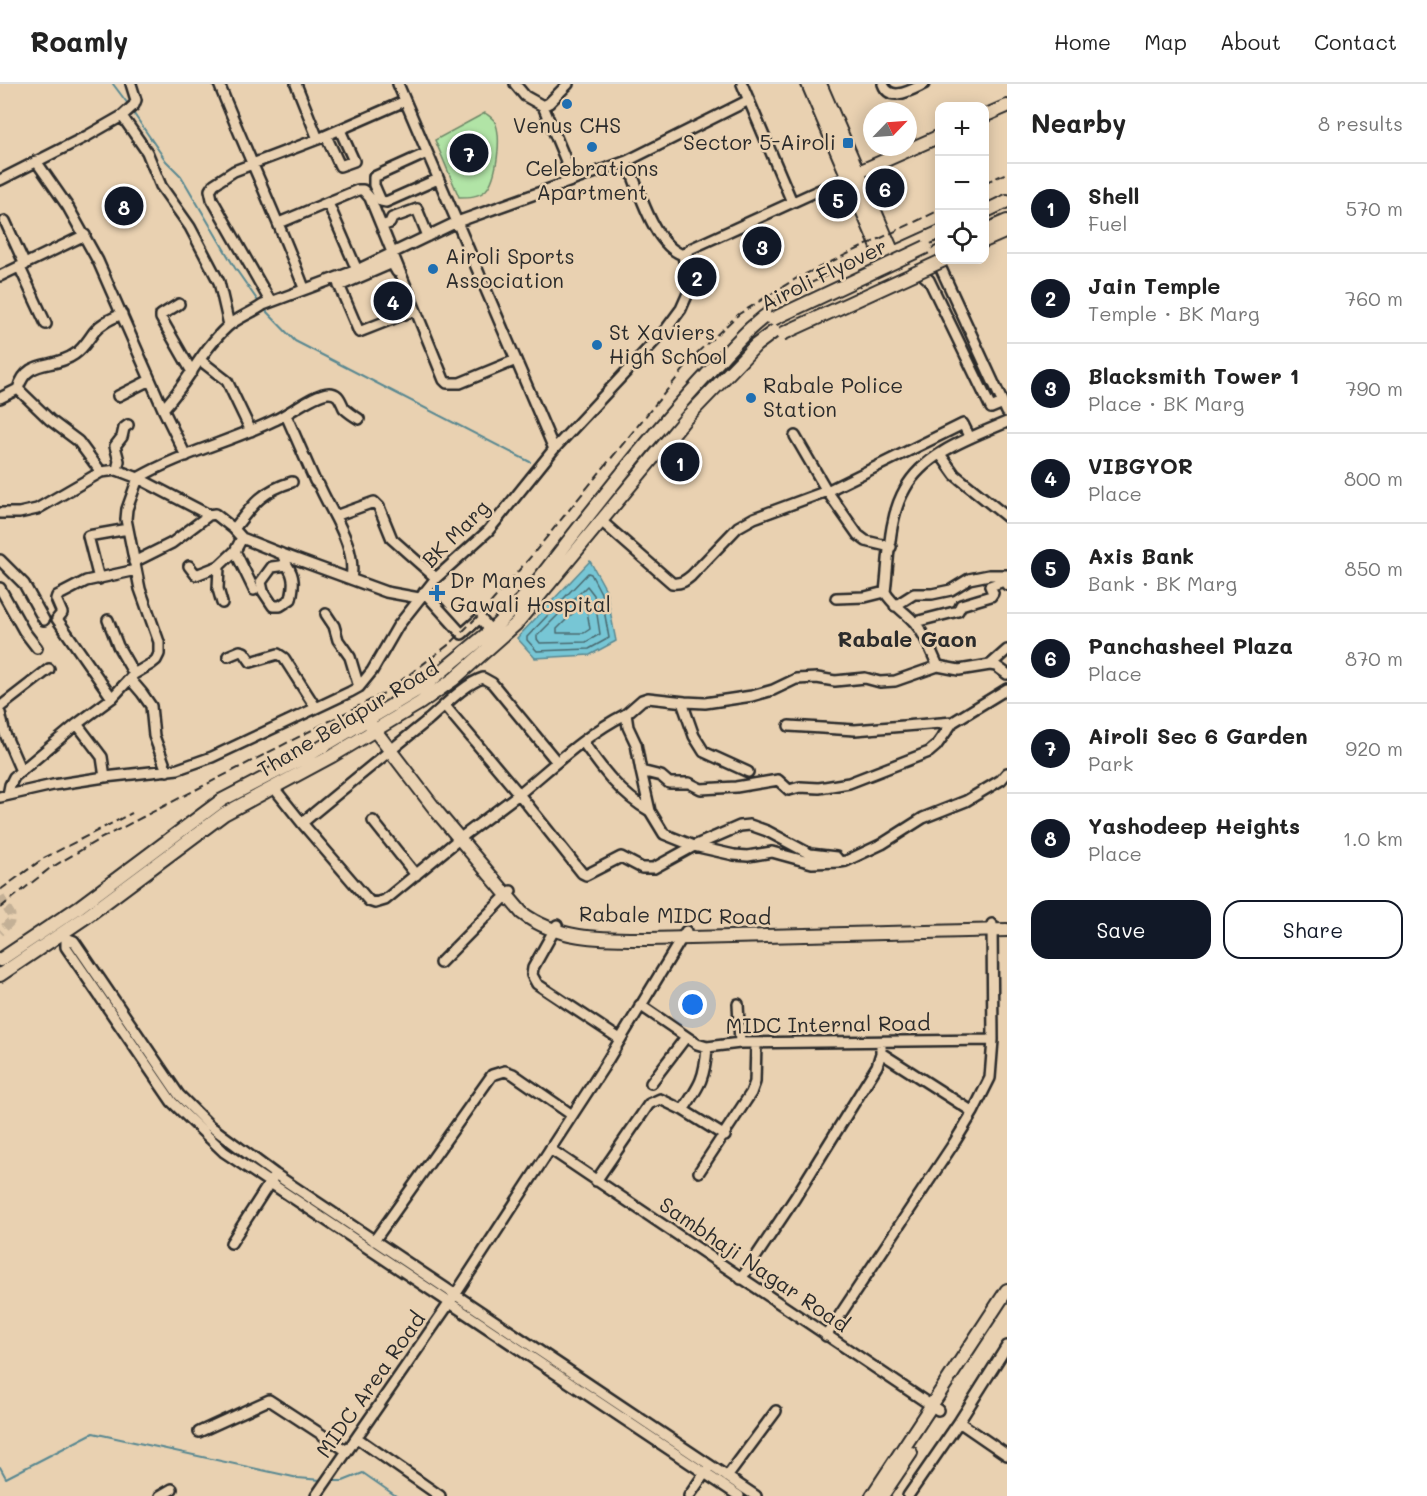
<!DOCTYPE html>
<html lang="en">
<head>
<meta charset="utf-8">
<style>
  :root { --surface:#fff; --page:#f6f6f6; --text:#222; --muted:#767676; --line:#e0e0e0; --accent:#111827 }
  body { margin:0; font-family:Mali,sans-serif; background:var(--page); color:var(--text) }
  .controls { position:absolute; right:18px; top:18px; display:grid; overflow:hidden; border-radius:12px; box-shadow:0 3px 15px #0003 }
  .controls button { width:54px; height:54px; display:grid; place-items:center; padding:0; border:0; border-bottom:2px solid var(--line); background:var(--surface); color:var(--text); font:30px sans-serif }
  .compass { position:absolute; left:863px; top:18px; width:54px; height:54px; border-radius:50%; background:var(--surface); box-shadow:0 3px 15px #0003; rotate:65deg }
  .you { position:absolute; left:693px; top:921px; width:21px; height:21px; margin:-15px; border:4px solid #fff; border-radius:50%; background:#1a73e8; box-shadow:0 0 0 9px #1a73e833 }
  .badge { display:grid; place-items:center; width:39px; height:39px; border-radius:50%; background:var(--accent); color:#fff; font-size:20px; font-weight:700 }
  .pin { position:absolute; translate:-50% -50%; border:3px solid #fff; box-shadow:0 2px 6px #0006 }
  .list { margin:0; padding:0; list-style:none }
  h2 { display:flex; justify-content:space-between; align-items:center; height:78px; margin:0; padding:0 24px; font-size:26px }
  h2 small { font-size:20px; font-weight:400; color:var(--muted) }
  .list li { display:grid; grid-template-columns:39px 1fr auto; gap:18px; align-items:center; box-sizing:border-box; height:90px; padding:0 24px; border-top:2px solid var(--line) }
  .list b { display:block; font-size:22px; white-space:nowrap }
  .list p { margin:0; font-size:20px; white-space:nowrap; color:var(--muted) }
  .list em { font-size:20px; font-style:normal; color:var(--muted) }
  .actions { display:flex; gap:12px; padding:18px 24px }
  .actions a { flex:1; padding:14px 0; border:2px solid var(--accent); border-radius:18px; text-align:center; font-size:21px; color:var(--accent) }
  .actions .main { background:var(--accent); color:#fff }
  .icon { flex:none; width:33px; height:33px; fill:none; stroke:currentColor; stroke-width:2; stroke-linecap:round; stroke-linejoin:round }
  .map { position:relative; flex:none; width:1007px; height:1412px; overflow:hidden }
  header { display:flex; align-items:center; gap:36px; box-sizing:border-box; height:84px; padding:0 30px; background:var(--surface); border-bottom:2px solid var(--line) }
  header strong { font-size:28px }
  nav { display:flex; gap:33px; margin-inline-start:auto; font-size:21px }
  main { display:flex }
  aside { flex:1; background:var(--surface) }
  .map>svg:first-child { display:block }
  .green { fill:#b1e4a6; stroke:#6e8868; stroke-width:1.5 }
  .water { fill:#77c6d5; stroke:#598891; stroke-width:1.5 }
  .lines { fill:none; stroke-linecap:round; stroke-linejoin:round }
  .shore { stroke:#49696f; stroke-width:1.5 }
  .stream { stroke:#598891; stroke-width:2 }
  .minor-tunnel { stroke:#c3b096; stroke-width:9; stroke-dasharray:9 4.5; stroke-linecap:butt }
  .minor-casing { stroke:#2b2b2b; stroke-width:14 }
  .major-casing { stroke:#2b2b2b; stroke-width:16 }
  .minor { stroke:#e9d1b1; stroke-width:9 }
  .major { stroke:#e9d1b1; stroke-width:12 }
  .rail { stroke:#2b2b2b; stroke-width:2; stroke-dasharray:9 4.5; stroke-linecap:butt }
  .major-bridge-casing { stroke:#2b2b2b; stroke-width:16; stroke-linecap:butt }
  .major-bridge { stroke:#e9d1b1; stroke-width:12 }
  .poi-dot { fill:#1f6fb2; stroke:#e9d1b1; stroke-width:2 }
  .labels { text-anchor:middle; stroke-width:5; stroke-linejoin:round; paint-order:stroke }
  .poi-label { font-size:21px; fill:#2b2b2b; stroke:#e9d1b1; text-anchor:start }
  .street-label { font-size:21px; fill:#2b2b2b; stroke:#e9d1b1 }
  .neighbourhood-label { font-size:22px; font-weight:bold; fill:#2b2b2b; stroke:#e9d1b1 }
</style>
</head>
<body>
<header>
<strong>Roamly</strong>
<nav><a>Home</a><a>Map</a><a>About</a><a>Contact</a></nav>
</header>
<main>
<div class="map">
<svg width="1007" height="1412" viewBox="0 0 1007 1412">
  <rect width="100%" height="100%" fill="#e9d1b1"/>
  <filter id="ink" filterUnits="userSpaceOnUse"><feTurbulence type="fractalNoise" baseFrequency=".0167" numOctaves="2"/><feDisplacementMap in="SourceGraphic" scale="12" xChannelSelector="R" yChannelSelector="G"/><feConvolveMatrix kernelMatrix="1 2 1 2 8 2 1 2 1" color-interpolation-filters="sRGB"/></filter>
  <g filter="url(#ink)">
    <path class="green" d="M485 29C489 32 493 34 495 38 502 53 497 94 486 106 479 113 468 113 459 113L435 56Z"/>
    <path class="water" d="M590 477 606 506 616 557 590 571 535 574 517 554Z"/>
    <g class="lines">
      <path class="shore" d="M588 489 591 490 601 509 609 554 589 565 537 567 527 556V553Z
        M587 502 594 511 600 550 586 558 540 559 537 555V552Z
        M584 518 586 521 590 545 584 549H557V545Z"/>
      <path class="stream" d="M113 0 128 20
        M134 30 166 77 181 92 235 184 260 220
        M264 225 295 257 530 378
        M0 1383 6 1394 93 1349 298 1394 321 1396
        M334 1397H343L363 1389 396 1412"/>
      <path class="minor-tunnel" d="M0 813 11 831 10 838 0 848"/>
      <defs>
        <path id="minor" d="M219 0C246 68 278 135 304 204
          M296 0 318 55
          M398 0 554 365
          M515 0 525 12 543 22 574 96
          M742 0 792 118
          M883 0C890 19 911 6 924 0
          M543 22 549 19 568 0
          M122 32 147 68 161 102 190 143 219 198 229 241
          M326 52 340 82 354 77 340 46
          M427 69 374 93V101L381 117 386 118 438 95
          M36 77 68 123 98 177 163 325 186 372
          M627 77C639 105 653 161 683 171
          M0 96 87 52 122 32 134 21 136 16 131 0
          M328 119 357 186
          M5 137 25 181
          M279 139 358 106H363L370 114 444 296 447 299H460L516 276
          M382 142 390 139 392 134 417 125 428 152
          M938 178 1007 328
          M20 184 46 240
          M916 185 929 196 991 324 1003 319
          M0 192 85 151
          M336 194 359 248 415 226
          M339 202 390 180 393 181 397 188
          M270 217 212 115 210 106 214 100 234 87 318 55 405 17
          M179 220 161 231V234L192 288
          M200 276 227 297 251 347
          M18 305 50 336 78 357 101 388
          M118 312 150 296
          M0 314 18 305C27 273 53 286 75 270 83 265 88 256 94 248 101 239 111 235 122 230
          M163 325C187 300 201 267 227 243 237 234 252 229 263 221L357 186 457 138 627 77 749 16
          M286 331 315 397 319 401C331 429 357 462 351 495
          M1007 338C972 353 924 369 905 405 888 434 889 476 885 508 893 522 906 528 915 539 926 551 931 568 938 582L959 586 990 581 996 582 1007 590
          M795 352 827 407 858 451 866 457 891 463
          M940 370 955 391 1007 433
          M117 386 119 377 115 362 122 353 124 344 128 341
          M0 429H19L37 425 101 388 117 386 138 394 209 431
          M335 432 374 418 379 423 392 455 436 494
          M600 436 672 499C681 500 685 497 691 492L738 443 754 434 827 407 963 340 970 354
          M234 445C253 420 262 407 292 398
          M235 467 254 506
          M282 470 287 481 272 483 261 498 263 507 273 522H280L291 515C294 501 295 493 287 481
          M0 476 24 500 44 536
          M134 478 172 459 209 431 215 430 234 445 242 454 282 470 386 508 419 514
          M189 482 196 491 219 482
          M99 495 88 452 128 445
          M0 504 24 547 37 564
          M424 508 462 550 480 534 491 547
          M836 514 865 513 885 508
          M222 519 218 505 219 482 235 467 242 454
          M895 522 914 510H932L951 506 969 495 989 491H1007
          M326 530 334 542 338 556 350 573 359 603
          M108 536 118 562 134 590
          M915 538 958 527 961 521 991 512 993 509 990 502 1004 497 1007 501
          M228 572 240 567 244 568 251 578 278 570 284 574 316 624
          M990 581 1007 566
          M938 582 895 597 880 598 865 594 835 597 817 594 796 595 773 606 752 612 705 619 685 618 648 614 642 616 626 630 628 643 636 660 641 687 661 692 669 699H689L701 705 736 703 778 696 789 706 800 703 819 704 849 699 929 668 936 662 953 638 1007 605
          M130 595 142 609 151 622 154 652 167 687
          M112 614 57 535 62 529 56 515 57 512 86 497 136 486
          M682 618 694 652 704 668 748 688
          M445 622 519 710 459 755 385 816 375 819 369 817 302 739C344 704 386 670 428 636 442 624 466 599 483 594L492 599 557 678
          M0 623 49 585
          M0 629 5 650 21 687
          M626 630C586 650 553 682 519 710L582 789 586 791 621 773 642 784H654L694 762 740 742 750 741 767 747 810 770 836 773 840 778 846 777 882 760 923 734 966 717 1001 696 1007 689
          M77 640 102 673 105 693
          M789 642 855 646 953 638
          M583 658C602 685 621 711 650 727
          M641 687 650 727 664 750 694 762 734 771 748 772 772 768 812 779 840 778
          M274 704 302 739
          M8 711 10 701 14 693 77 640 112 614 134 590 151 580 156 576 159 570V558L140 505 126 435 127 425 138 394C181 369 230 358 275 336 289 330 315 309 329 309 339 309 340 316 344 324 348 328 354 332 359 335
          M0 713 53 701 105 693 178 685 212 673 350 608 359 603 372 587 398 542 436 494 488 447 554 365 667 244 681 225 689 207 683 171 690 165 848 93
          M373 737 416 791
          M557 841 533 884 532 891 537 900 620 955
          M62 849 66 854 74 857 179 1011 210 1042 275 1090 756 1412
          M66 854V863L172 1018 224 1068 739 1412
          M440 879 511 807
          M738 920 740 959
          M640 921 697 960 707 963 740 959 993 956
          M881 969 973 1028
          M651 999 686 953
          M683 1026 725 1052
          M550 1065 938 1326
          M699 1088 751 1009 755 998 756 959
          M596 1097 649 1020 660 1015 683 1026C700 1001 705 994 707 963
          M374 1157 492 991 505 987 513 990 572 1031
          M231 1159 272 1095
          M741 1195 795 1114 877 982 881 969V958
          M826 1252 954 1059 973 1028 990 994 993 956 992 840
          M959 1338 1007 1371
          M199 1348 269 1316 347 1367
          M357 1354 440 1412
          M727 1393 776 1327
          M160 1412 172 1405
          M316 1412 455 1211 603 984 686 847
          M689 1412 707 1386
          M908 1412 959 1338 1007 1262"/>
        <path id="major" d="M808 0 886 182
          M820 0 893 169 899 175
          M984 32 1007 22
          M852 91 940 52
          M984 128 1007 117
          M984 147 1007 137
          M984 157 1007 147
          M370 640 438 729 522 829C559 857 605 855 650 855L1007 846
          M0 876 79 823 222 716 307 672 424 602 493 545 529 508C587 433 645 357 710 287 734 261 755 235 788 217L940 148
          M0 891 86 833 224 730 332 672 420 619 454 595 516 540 686 334 756 261 784 240 940 168
          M872 1412 1007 1206
          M882 1412 911 1369"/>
      </defs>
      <use href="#minor" class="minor-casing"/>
      <use href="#major" class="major-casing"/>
      <use href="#minor" class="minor"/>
      <use href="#major" class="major"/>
      <path class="rail" d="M984 99 1007 89
        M0 806 44 774 132 729
        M0 824 49 785 98 756 386 608 451 559 488 522 533 470 698 268 739 230 797 194 940 126"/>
      <defs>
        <path id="major-bridge" d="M773 235 926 163
          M782 250 944 176"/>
      </defs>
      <use href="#major-bridge" class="major-bridge-casing"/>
      <use href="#major-bridge" class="major-bridge"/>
    </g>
  </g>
  <g class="poi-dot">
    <circle cx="567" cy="20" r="6"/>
    <rect x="842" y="53" width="12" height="12" rx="3"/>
    <circle cx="592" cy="63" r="6"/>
    <circle cx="433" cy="185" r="6"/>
    <circle cx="597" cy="261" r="6"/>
    <circle cx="751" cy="314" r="6"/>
    <path d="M434 500h6v6h6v6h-6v6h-6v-6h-6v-6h6z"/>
  </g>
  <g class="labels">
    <g class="poi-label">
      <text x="567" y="49" text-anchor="middle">Venus CHS</text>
      <text x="836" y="66" text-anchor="end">Sector 5-Airoli</text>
      <text x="592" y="92" text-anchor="middle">Celebrations<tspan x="592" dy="24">Apartment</tspan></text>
      <text x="445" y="180">Airoli Sports<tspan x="445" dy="24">Association</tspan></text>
      <text x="609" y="256">St Xaviers<tspan x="609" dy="24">High School</tspan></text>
      <text x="763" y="309">Rabale Police<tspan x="763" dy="24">Station</tspan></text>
      <text x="450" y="504">Dr Manes<tspan x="450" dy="24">Gawali Hospital</tspan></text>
    </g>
    <g class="street-label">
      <text transform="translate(824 191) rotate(-26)" y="7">Airoli Flyover</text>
      <text transform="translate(456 450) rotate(-45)" y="7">BK Marg</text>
      <text transform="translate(348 635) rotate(-31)" y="7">Thane Belapur Road</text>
      <text transform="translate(675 832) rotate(1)" y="7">Rabale MIDC Road</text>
      <text transform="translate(828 941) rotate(-1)" y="7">MIDC Internal Road</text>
      <text transform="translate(754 1181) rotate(34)" y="7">Sambhaji Nagar Road</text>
      <text transform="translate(371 1301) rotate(-55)" y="7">MIDC Area Road</text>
    </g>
    <g class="neighbourhood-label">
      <text x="907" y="563">Rabale Gaon</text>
    </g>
  </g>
</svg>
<div class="controls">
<button>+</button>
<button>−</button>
<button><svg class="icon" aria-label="locate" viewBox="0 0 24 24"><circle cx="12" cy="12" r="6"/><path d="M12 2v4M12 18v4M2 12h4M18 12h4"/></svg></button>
</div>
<svg class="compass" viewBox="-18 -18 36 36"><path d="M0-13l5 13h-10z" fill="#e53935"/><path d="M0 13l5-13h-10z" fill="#767676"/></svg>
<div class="you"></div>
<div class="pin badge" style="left:680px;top:378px">1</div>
<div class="pin badge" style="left:697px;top:193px">2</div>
<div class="pin badge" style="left:762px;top:162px">3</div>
<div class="pin badge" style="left:393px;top:217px">4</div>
<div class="pin badge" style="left:838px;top:115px">5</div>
<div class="pin badge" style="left:885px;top:104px">6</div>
<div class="pin badge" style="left:469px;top:69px">7</div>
<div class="pin badge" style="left:124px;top:122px">8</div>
</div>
<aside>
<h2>Nearby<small>8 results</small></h2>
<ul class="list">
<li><span class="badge">1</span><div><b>Shell</b><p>Fuel</p></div><em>570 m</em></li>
<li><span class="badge">2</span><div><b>Jain Temple</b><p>Temple · BK Marg</p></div><em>760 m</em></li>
<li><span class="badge">3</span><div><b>Blacksmith Tower 1</b><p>Place · BK Marg</p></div><em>790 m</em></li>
<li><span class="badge">4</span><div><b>VIBGYOR</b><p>Place</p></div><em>800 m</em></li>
<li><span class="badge">5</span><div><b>Axis Bank</b><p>Bank · BK Marg</p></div><em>850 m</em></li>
<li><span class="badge">6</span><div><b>Panchasheel Plaza</b><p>Place</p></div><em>870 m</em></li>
<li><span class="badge">7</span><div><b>Airoli Sec 6 Garden</b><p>Park</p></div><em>920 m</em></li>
<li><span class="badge">8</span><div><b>Yashodeep Heights</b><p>Place</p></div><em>1.0 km</em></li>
</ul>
<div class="actions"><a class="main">Save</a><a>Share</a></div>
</aside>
</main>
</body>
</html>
